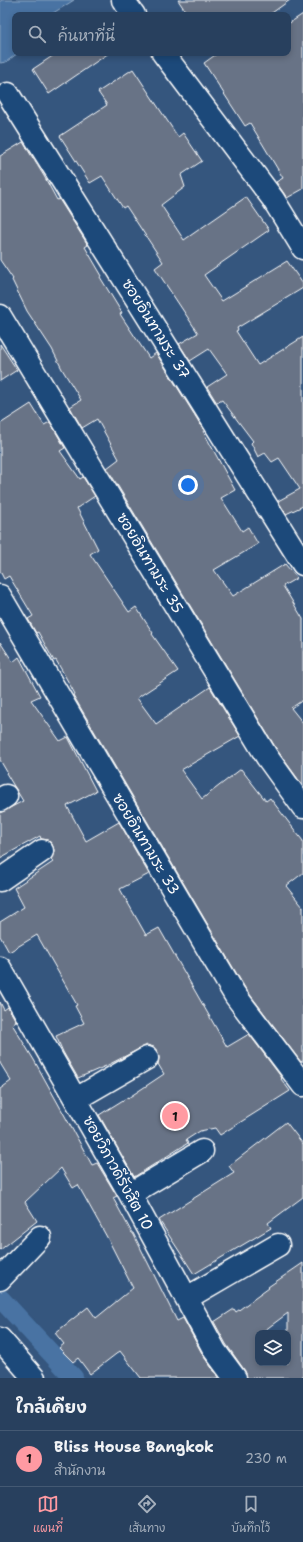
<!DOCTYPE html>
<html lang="th">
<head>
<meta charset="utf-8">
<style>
  :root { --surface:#28405e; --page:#304764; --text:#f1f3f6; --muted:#a5afbc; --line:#445973; --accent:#ff9aa2 }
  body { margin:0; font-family:"Shantell Sans","Playpen Sans Thai",sans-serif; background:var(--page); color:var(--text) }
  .controls { position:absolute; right:12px; bottom:12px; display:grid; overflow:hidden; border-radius:8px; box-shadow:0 2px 6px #0003 }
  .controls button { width:36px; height:36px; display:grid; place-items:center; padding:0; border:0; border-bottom:1px solid var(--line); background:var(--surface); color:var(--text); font:20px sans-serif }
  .you { position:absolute; left:188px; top:485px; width:14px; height:14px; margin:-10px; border:3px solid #fff; border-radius:50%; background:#1a73e8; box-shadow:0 0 0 6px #1a73e833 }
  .badge { display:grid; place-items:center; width:26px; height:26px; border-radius:50%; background:var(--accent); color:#111; font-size:13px; font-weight:700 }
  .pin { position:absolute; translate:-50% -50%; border:2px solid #fff; box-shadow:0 1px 4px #0006 }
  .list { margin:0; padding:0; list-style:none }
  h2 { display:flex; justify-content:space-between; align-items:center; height:52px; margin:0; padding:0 16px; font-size:17px }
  h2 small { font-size:13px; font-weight:400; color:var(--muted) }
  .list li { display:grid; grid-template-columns:26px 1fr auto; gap:12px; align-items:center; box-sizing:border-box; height:56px; padding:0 16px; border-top:1px solid var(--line) }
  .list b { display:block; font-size:15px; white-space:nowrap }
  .list p { margin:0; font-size:13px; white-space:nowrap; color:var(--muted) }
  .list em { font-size:13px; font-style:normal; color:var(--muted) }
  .icon { flex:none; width:22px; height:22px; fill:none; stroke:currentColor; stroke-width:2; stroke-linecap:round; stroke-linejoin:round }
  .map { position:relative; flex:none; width:303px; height:1378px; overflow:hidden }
  .search { position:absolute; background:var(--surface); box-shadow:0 2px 6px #0003; left:12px; right:12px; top:12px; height:44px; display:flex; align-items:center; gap:10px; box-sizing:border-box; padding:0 14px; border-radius:8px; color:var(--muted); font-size:15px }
  .sheet { height:108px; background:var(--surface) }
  nav { display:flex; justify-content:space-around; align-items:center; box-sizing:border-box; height:56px; border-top:1px solid var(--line); background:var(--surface); font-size:11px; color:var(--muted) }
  nav a { display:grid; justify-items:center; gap:2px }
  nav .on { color:var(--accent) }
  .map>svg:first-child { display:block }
  .water { fill:#4873a3; stroke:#91abc8 }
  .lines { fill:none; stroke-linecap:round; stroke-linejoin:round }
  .canal { stroke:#4873a3; stroke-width:19 }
  .building { fill:#677386; stroke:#fff; fill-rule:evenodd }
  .minor-casing { stroke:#fff; stroke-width:25 }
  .major-casing { stroke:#fff; stroke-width:25 }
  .minor { stroke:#1f4a7a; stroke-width:22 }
  .major { stroke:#1f4a7a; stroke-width:22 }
  .labels { text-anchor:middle; stroke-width:3.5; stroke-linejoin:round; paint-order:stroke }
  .street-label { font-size:15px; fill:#fff; stroke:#1f4a7a }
</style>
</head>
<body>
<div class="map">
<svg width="303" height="1378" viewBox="0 0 303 1378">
  <rect width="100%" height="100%" fill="#35567e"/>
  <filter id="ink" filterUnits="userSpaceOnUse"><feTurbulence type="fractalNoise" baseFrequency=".025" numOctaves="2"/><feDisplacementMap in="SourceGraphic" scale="8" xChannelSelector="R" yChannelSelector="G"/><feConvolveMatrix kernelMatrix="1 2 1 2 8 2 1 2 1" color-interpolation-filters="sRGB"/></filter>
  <g filter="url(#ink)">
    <path class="water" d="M2 0H74L50 15H15V53H18L6 62 0 63V1Z"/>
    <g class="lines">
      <path class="canal" d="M0 1298 74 1378"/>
    </g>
    <path class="building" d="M178 0H290L269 15H188Z
      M303 14V189L287 198 276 182 283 178 250 123 245 126 204 63 218 53H288V24Z
      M57 53H109L49 94 33 69Z
      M133 69 178 137 183 133 202 161 181 175 185 187 161 205 184 240 246 197 269 230 204 275 222 301 287 261 303 284V288L237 328 238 330 236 331 258 365 303 337V506L286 514 278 501 300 489 279 458 272 462 265 453 258 457 251 443 253 441 222 400 217 403 207 387 227 374 209 349 190 361 179 344 198 333 155 268 163 262 126 206 123 208 102 176 90 183 60 136 107 105 98 92Z
      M23 142 44 176 57 200 59 199 88 245 85 247 102 276 100 277 122 313 120 314 149 358 156 353 204 430 203 431 235 490 221 498 242 531 248 527 258 544 214 570 233 596 285 564 297 578 283 586 303 619V700L291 708 303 723V786L277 750 107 468 119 459 97 419 82 428 70 407 81 400 62 369 52 349 27 311 12 280 13 279 0 260V156Z
      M0 344 17 370 0 381Z
      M31 404 44 425 50 422 65 448 60 451 80 479 83 477 95 496 77 508 98 549 90 554 129 612 136 607 153 633 152 634 178 671 137 698 156 724 210 687 240 736 181 770 202 799 241 769 266 801 270 798 303 841V873L286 886 303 907V1061L301 1062 245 988 73 695 75 694 56 660 54 661 38 632 36 633 28 619 33 616 9 576 4 579 0 571V424Z
      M0 642 13 662 19 657 40 696 31 700 60 741 68 737 96 791 67 806 86 841 119 822 149 874 120 889 146 935 159 928 227 1047 249 1034 282 1078 281 1079 290 1091 220 1135 215 1128 200 1131 186 1140 188 1143 134 1177 99 1115 128 1097V1098L164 1074 158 1064 159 1058 158 1052 154 1047 147 1045 106 1066 78 1078 63 1052 56 1036 84 1023 75 1006 77 1005 37 935 9 952 0 936V922L24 907 14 888 53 862 51 859 54 850 52 844 48 840 41 839 40 836 0 858V813L23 801 6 773 7 772 0 760Z
      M0 1002 4 1010 8 1007 16 1021 12 1024 34 1060 92 1165 97 1163 117 1196 113 1198 132 1233H133L177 1321 183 1318 204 1357 219 1378H141L120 1351 90 1374 78 1358 73 1362 59 1348 64 1344 55 1333 88 1307 96 1318 133 1288 108 1239 78 1185 73 1188 61 1168 25 1202 37 1221 0 1250V1089L11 1081 0 1063Z
      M286 1122 303 1144V1197L268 1223 271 1228 194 1274 159 1220 234 1173 229 1166Z
      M303 1263V1378H247L245 1371 226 1344 214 1322 234 1309 236 1312 269 1288 268 1287ZM288 1313V1363H258V1333H261Z"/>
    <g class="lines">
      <defs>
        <path id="minor" d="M123 0 134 15
          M163 53 273 199 303 248
          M8 94 303 564
          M0 316 267 757 303 807
          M0 596 235 995 303 1085
          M0 800 6 796
          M0 880 42 851
          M0 968 130 1194 215 1351 235 1378
          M76 1099 147 1058
          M130 1194 202 1151
          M0 1279 40 1237
          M187 1298 278 1245"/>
        <path id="major" d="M0 1339 34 1378"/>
      </defs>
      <use href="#minor" class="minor-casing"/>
      <use href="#major" class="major-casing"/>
      <use href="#minor" class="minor"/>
      <use href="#major" class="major"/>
    </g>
  </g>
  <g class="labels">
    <g class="street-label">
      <text transform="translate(156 329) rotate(58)" y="5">ซอยอินทามระ 37</text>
      <text transform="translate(150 563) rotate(59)" y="5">ซอยอินทามระ 35</text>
      <text transform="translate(146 844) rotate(59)" y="5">ซอยอินทามระ 33</text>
      <text transform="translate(118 1173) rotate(61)" y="5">ซอยวิภาวดีรังสิต 10</text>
    </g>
  </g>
</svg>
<div class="controls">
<button><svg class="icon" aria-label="layers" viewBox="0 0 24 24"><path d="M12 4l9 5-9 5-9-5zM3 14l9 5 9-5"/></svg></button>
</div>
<div class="you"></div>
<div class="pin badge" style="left:175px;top:1116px">1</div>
<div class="search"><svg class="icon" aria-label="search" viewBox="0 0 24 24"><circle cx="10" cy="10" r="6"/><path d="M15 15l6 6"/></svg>ค้นหาที่นี่</div>
</div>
<section class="sheet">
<h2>ใกล้เคียง<small></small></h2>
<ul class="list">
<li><span class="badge">1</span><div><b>Bliss House Bangkok</b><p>สำนักงาน</p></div><em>230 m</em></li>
</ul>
</section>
<nav>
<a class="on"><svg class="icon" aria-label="map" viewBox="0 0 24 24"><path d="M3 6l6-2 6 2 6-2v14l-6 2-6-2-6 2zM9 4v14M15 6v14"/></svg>แผนที่</a>
<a><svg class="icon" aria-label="directions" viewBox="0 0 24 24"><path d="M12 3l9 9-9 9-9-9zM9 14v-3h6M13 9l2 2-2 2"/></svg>เส้นทาง</a>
<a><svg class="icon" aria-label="saved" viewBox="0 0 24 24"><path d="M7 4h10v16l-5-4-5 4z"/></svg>บันทึกไว้</a>
</nav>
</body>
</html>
